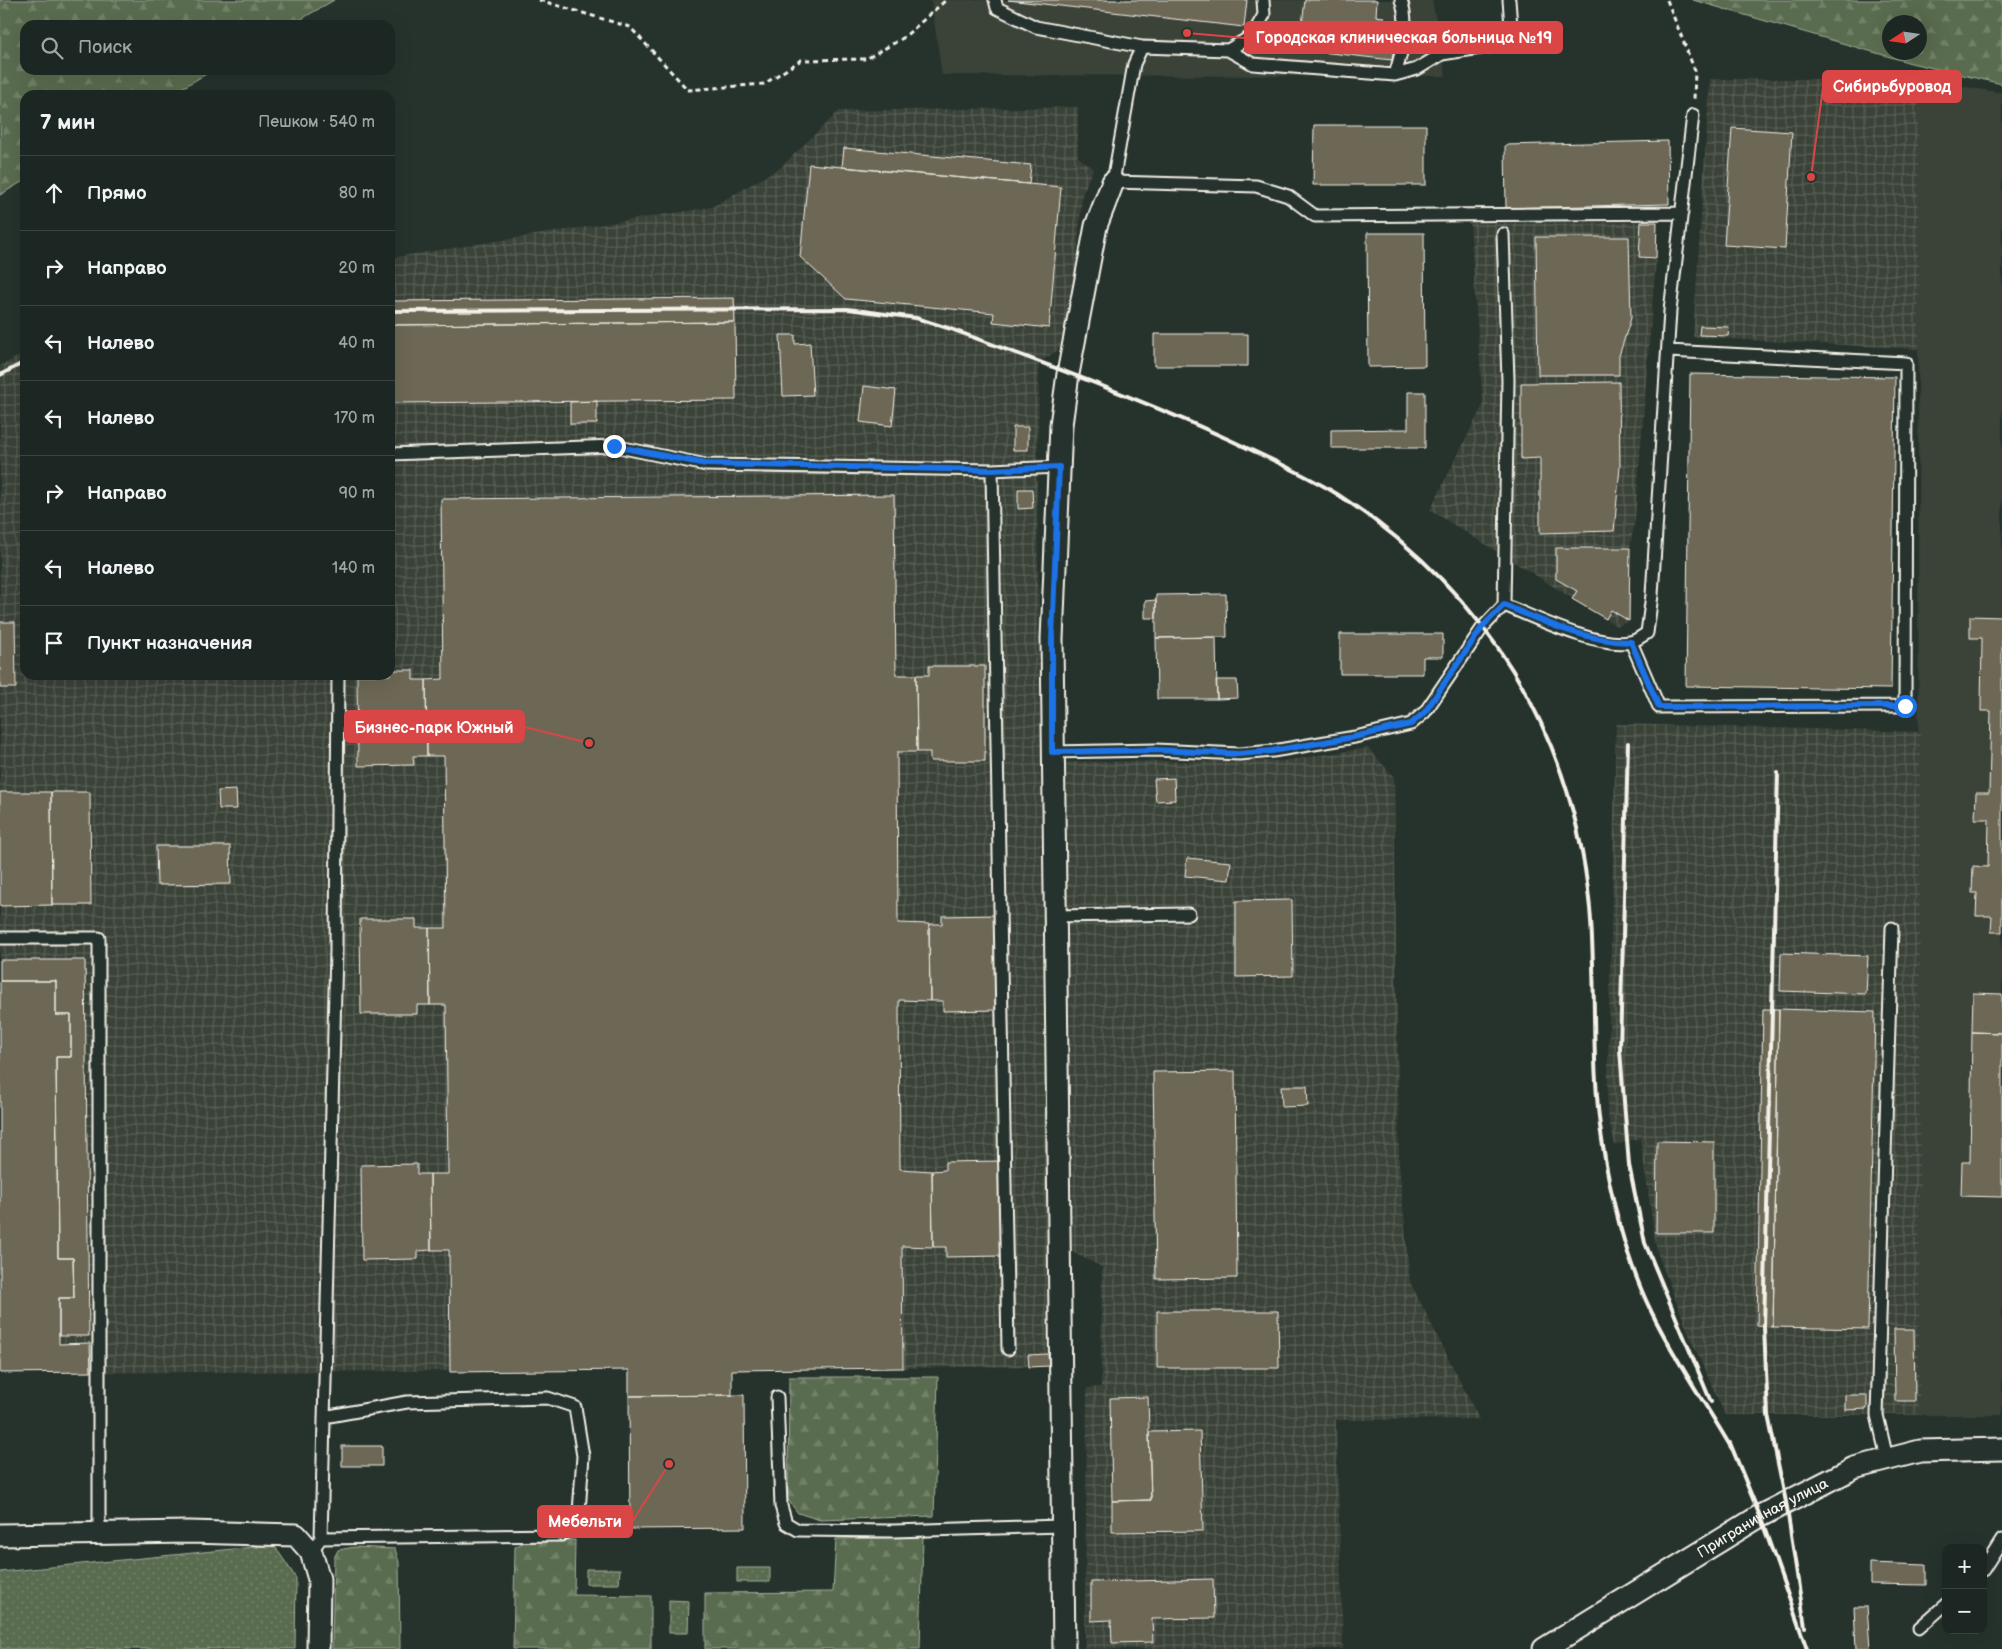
<!DOCTYPE html>
<html lang="ru">
<head>
<meta charset="utf-8">
<style>
  :root { --surface:#1c2622; --page:#29322f; --text:#f1f3f6; --muted:#a0a5a5; --line:#3a4340 }
  body { margin:0; font-family:"Balsamiq Sans",sans-serif; background:var(--page); color:var(--text) }
  .controls { position:absolute; right:15px; bottom:15px; display:grid; overflow:hidden; border-radius:10px; box-shadow:0 5px 20px #0002 }
  .controls button { width:45px; height:45px; display:grid; place-items:center; padding:0; border:0; border-bottom:1px solid var(--line); background:var(--surface); color:var(--text); font:25px sans-serif }
  .compass { position:absolute; left:1882px; top:15px; width:45px; height:45px; border-radius:50%; background:var(--surface); box-shadow:0 5px 20px #0002; rotate:258deg }
  .stop { position:absolute; width:15px; height:15px; margin:-11px; border:4px solid #1a73e8; border-radius:50%; background:#fff }
  .stop.end { background:#1a73e8; border-color:#fff; box-shadow:0 1px 5px #0008 }
  .list { margin:0; padding:0; list-style:none }
  h2 { display:flex; justify-content:space-between; align-items:center; height:65px; margin:0; padding:0 20px; font-size:21px }
  h2 small { font-size:16px; font-weight:400; color:var(--muted) }
  .list li { display:grid; grid-template-columns:32px 1fr auto; gap:15px; align-items:center; box-sizing:border-box; height:75px; padding:0 20px; border-top:1px solid var(--line) }
  .list b { display:block; font-size:19px; white-space:nowrap }
  .list em { font-size:16px; font-style:normal; color:var(--muted) }
  .icon { flex:none; width:28px; height:28px; fill:none; stroke:currentColor; stroke-width:2; stroke-linecap:round; stroke-linejoin:round }
  .map { position:relative; flex:none; width:2002px; height:1649px; overflow:hidden }
  .search { position:absolute; background:var(--surface); box-shadow:0 5px 20px #0002; left:20px; top:20px; width:375px; height:55px; display:flex; align-items:center; gap:12px; box-sizing:border-box; padding:0 18px; border-radius:15px; color:var(--muted); font-size:19px }
  .panel { position:absolute; background:var(--surface); box-shadow:0 5px 20px #0002; left:20px; top:90px; width:375px; height:590px; border-radius:15px }
  .map>svg:first-child { display:block }
  .built { fill:#3b4339 }
  .industrial { fill:url(#industrial-grid) }
  .grass { fill:url(#grass-dots); stroke:#a7ae9c }
  .forest { fill:url(#forest-firs); stroke:#a7ae9c; fill-rule:evenodd }
  .building { fill:#6d6856; stroke:#f4f1e8 }
  .lines { fill:none; stroke-linecap:round; stroke-linejoin:round }
  .service-casing { stroke:#f4f1e8; stroke-width:15 }
  .minor-casing { stroke:#f4f1e8; stroke-width:25 }
  .path { stroke:#f4f1e8; stroke-width:3; stroke-dasharray:5 4; stroke-linecap:butt }
  .service { stroke:#26332d; stroke-width:11 }
  .minor { stroke:#26332d; stroke-width:21 }
  .rail { stroke:#f4f1e8; stroke-width:4 }
  .route { stroke:#1a73e8; stroke-width:6 }
  .labels { text-anchor:middle; stroke-width:4.5; stroke-linejoin:round; paint-order:stroke }
  .street-label { font-size:15px; fill:#f4f1e8; stroke:#26332d }
  .leader { fill:none; stroke:#da4645; stroke-width:2 }
  .callout-dot { fill:#da4645; stroke:#26332d; stroke-width:2 }
  .callout { fill:#da4645; stroke:#da4645; stroke-width:2 }
  .callout-label { font-size:16px; text-anchor:middle; font-weight:bold; fill:#fff }
</style>
</head>
<body>
<div class="map">
<svg width="2002" height="1649" viewBox="0 0 2002 1649">
  <defs>
    <pattern id="industrial-grid" width="8" height="8" patternUnits="userSpaceOnUse" patternTransform="scale(1.25)"><rect width="8" height="8" fill="#3b4339"/><path d="M0 4h8M4 0v8" fill="none" stroke="#585f56"/></pattern>
    <pattern id="grass-dots" width="8" height="8" patternUnits="userSpaceOnUse" patternTransform="scale(1.25)"><rect width="8" height="8" fill="#5a6c4f"/><path d="M2 2h.1M6 6h.1" fill="none" stroke="#728168" stroke-width="1.8" stroke-linecap="round"/></pattern>
    <pattern id="forest-firs" width="22" height="20" patternUnits="userSpaceOnUse" patternTransform="scale(1.25)"><rect width="22" height="20" fill="#5a6c4f"/><path d="M5 1l3.5 6h-7zM16 11l3.5 6h-7z" fill="#728168"/></pattern>
  </defs>
  <rect width="100%" height="100%" fill="#26332d"/>
  <filter id="ink" filterUnits="userSpaceOnUse"><feTurbulence type="fractalNoise" baseFrequency=".02" numOctaves="2"/><feDisplacementMap in="SourceGraphic" scale="10" xChannelSelector="R" yChannelSelector="G"/><feConvolveMatrix kernelMatrix="1 2 1 2 8 2 1 2 1" color-interpolation-filters="sRGB"/></filter>
  <g filter="url(#ink)">
    <path class="built" d="M931 0H1432L1446 76 942 75Z
      M1918 79 2002 93V1415H1919Z"/>
    <path class="industrial" d="M1710 79H1918L1919 349 1693 337Z
      M1078 107V157L1093 169 1082 195 1071 331 1057 351 1039 362 1037 492 1049 1366 732 1370V1395L629 1396 628 1370 0 1373V366L25 353V675H390V258L712 207 780 168 839 111Z
      M1641 222H1657L1656 258 1635 518 1630 548 1629 621 1617 626 1430 510 1483 405 1470 223Z
      M1616 724 1920 732 1919 1415H1725L1692 1342 1657 1252 1640 1138 1615 1145 1607 1113Z
      M1368 748 1394 777 1399 1164 1410 1282 1479 1419 1336 1420 1343 1649H1085L1087 1388 1101 1387 1102 1267 1070 1251 1066 762 1282 761Z"/>
    <path class="grass" d="M274 1545 296 1578 295 1649H0V1572Z
      M737 1568H770V1582H737Z
      M586 1569H620L619 1584H586Z
      M669 1600 689 1601 688 1633H669Z"/>
    <path class="forest" d="M0 0H334L291 25H25V70H213L170 95H25V180L0 195Z
      M1693 0H2002V84L1911 63ZM1920 22V52H1890V22Z
      M789 1377H938L934 1516 820 1520 798 1513 788 1500Z
      M923 1537 920 1649H705V1593L833 1592 836 1539Z
      M528 1540H575L574 1595 651 1596V1649H513L515 1547Z
      M355 1547 395 1549 399 1562 400 1649H332L334 1558 338 1550Z"/>
    <path class="building" d="M1008 0H1247L1244 27Z
      M1305 0H1377L1376 16 1384 17 1382 37 1395 39 1392 60 1321 52 1323 36 1301 33Z
      M1314 125H1426V185H1313Z
      M1732 128 1792 132 1785 249 1724 245Z
      M1668 141 1669 204 1506 208 1505 145Z
      M844 148 1031 165 1029 184 842 167Z
      M809 164 1061 187 1049 328 993 322 994 313 846 299 800 257Z
      M1641 222H1657L1656 258 1639 257Z
      M1367 233H1424L1425 366 1368 367Z
      M1536 237H1629L1631 318 1619 356V375H1538Z
      M734 298 735 322 390 325V301Z
      M735 322 736 400 390 403V325Z
      M1700 326 1729 327 1728 336 1699 335Z
      M1154 334H1248V366H1154Z
      M780 335H795V344L810 343 813 395 783 396Z
      M1690 374 1895 377 1891 689 1686 686Z
      M1619 382 1620 467 1614 531 1540 533V458L1521 459V383Z
      M864 386 896 390 892 426 860 422Z
      M1408 392H1425V448H1331V430L1408 429Z
      M597 401V424H570V402Z
      M1013 427H1028V450H1013Z
      M1018 489H1032L1033 508 1018 509Z
      M894 495 896 675H916L917 752H897L898 923 929 924 930 1001 899 1000 900 1169 932 1171 933 1247 902 1246 903 1368 732 1370V1395L629 1396V1370L450 1372 449 1250H431L430 1174H448L446 1005H430L429 928H446L444 756H427L426 680 443 679 441 499Z
      M1556 548H1630L1629 621 1611 610 1606 619 1572 599 1577 591 1556 579Z
      M1226 594 1227 637 1156 638V595Z
      M1156 600V618H1145V601Z
      M1970 616 2002 617V932H1991L1992 916H1976L1977 893H1972L1973 866 1988 867 1989 819H1975L1976 793H1989L1991 711H1981L1982 638H1970Z
      M0 622H15L16 688H0Z
      M1340 634H1443V657H1423V674H1340Z
      M1216 637 1217 699H1157L1156 638Z
      M929 666H985V761H930V752H917L916 675H929Z
      M390 670H413V680H426L427 756H413L414 765 358 766 357 675H390Z
      M1216 680H1237L1238 698 1217 699Z
      M1174 778 1175 800 1156 801 1154 779Z
      M236 790 237 809H219L218 791Z
      M0 792H51L52 905 0 906Z
      M51 792H90L91 905H52Z
      M156 846H230L231 884 157 885Z
      M1187 858 1231 862 1229 880 1185 876Z
      M1292 900 1293 976 1236 977V901Z
      M998 915V1010L943 1011V1001H930L929 924H942V916Z
      M360 919H416V928H429L430 1005H417V1014H361Z
      M1781 953 1868 956 1866 994 1780 991Z
      M0 960H85L89 1336H59V1298H74L73 1258H58L56 1057H71V1015H56V981H0Z
      M0 981H56V1015H71V1057H56L58 1258H73L74 1298H59V1344L90 1343 91 1372 0 1373Z
      M1973 993 2002 994V1033L1972 1032Z
      M1763 1009H1779L1773 1327 1757 1326Z
      M1779 1009 1875 1012 1868 1329 1773 1327Z
      M1972 1032 2002 1033V1197L1961 1196 1962 1162H1970Z
      M1235 1071 1237 1278 1156 1279 1153 1072Z
      M1281 1086H1307L1308 1106 1282 1107Z
      M1657 1141 1714 1142V1233H1656Z
      M1001 1161 1002 1256 946 1257V1247H933L932 1171 945 1170V1162Z
      M417 1164V1174H430L431 1250 418 1251V1259L362 1260 361 1165Z
      M1157 1311H1278L1279 1368H1157Z
      M1894 1329H1914L1915 1401H1895Z
      M1048 1354 1049 1366 1029 1367 1028 1355Z
      M744 1395 745 1528 630 1529 629 1396Z
      M1845 1395H1867V1409L1845 1410Z
      M1148 1397 1151 1500 1112 1501 1110 1398Z
      M1200 1431 1203 1531 1112 1532V1501L1151 1500 1149 1432Z
      M342 1446H382V1466H342Z
      M1870 1563 1926 1565V1585L1870 1584Z
      M1213 1579 1214 1618 1152 1619 1153 1642 1112 1643 1111 1620 1091 1621V1582Z
      M1854 1607H1867L1870 1649H1856Z"/>
    <g class="lines">
      <defs>
        <path id="service" d="M995 0 997 8 1036 27 1142 47
          M1263 0 1264 15 1252 36 1228 50 1142 47 1134 64 1113 182 1256 186 1288 196 1315 216 1682 213
          M1228 50 1253 64 1395 75 1417 69 1442 54 1493 46 1512 39 1509 0
          M1395 75C1402 51 1410 25 1401 0
          M1503 234 1508 380 1504 605
          M390 454 614 446 706 465 992 470 1059 467
          M992 470 1008 1349
          M1631 642 1659 707 1905 706 1906 363 1668 351
          M1052 752 1156 750 1239 754 1273 751 1355 737 1411 724 1425 712 1483 627 1504 605C1536 618 1597 648 1630 642 1636 641 1642 636 1647 633L1652 595 1670 311 1693 115
          M1053 916 1189 914
          M0 938H99V1533
          M777 1397 781 1506 786 1523 798 1530 893 1531 1062 1526
          M1887 1458 1877 1415 1892 928
          M321 1538 561 1535 578 1526 583 1456 575 1407 548 1398 407 1402 324 1417
          M311 1552 321 1538 336 951 338 675
          M1983 1570 2002 1540
          M1919 1628 1946 1604"/>
        <g id="minor">
          <path d="M0 1535 189 1532 296 1535 311 1552 319 1579 318 1649"/>
          <path d="M1064 1649 1052 639 1061 425 1068 374 1096 226 1113 182"/>
          <path id="s1" d="M1544 1649 1760 1516 1854 1468 1920 1451 2002 1449"/>
        </g>
      </defs>
      <use href="#service" class="service-casing"/>
      <use href="#minor" class="minor-casing"/>
      <path class="path" d="M539 0 630 27 688 90 764 84 801 60 866 59 903 38 946 0
        M1667 0 1695 71 1694 100"/>
      <use href="#service" class="service"/>
      <use href="#minor" class="minor"/>
      <path class="rail" d="M390 311 848 309 916 318 951 329C1045 364 1139 398 1230 440 1266 457 1303 473 1337 494 1486 591 1573 731 1590 908 1597 985 1590 1064 1602 1140 1610 1196 1627 1263 1652 1313 1675 1360 1706 1404 1732 1449
        M0 375 25 362
        M1628 743 1620 1050 1629 1165 1645 1243 1711 1402
        M1778 773 1764 1327 1768 1415 1786 1502 1805 1627
        M1730 1443 1760 1516 1807 1649"/>
    </g>
  </g>
  <g class="lines" filter="url(#ink)">
    <path class="route" d="M614 446 706 464 992 470 1059 467 1052 639V752L1156 750 1239 754 1272 751 1354 737 1411 724 1425 712 1483 626 1504 605C1545 622 1587 642 1631 642L1659 707 1905 706"/>
  </g>
  <g class="labels">
    <g class="street-label">
      <text dy="5" stroke="none"><textPath href="#s1" startOffset="255">Приграничная улица</textPath></text>
    </g>
  </g>
  <path class="leader" d="M1187 33L1245 38M1811 177L1823 87M589 743L524 727M669 1464L632 1522"/>
  <g class="callout-dot">
    <circle cx="1187" cy="33" r="5"/>
    <circle cx="1811" cy="177" r="5"/>
    <circle cx="589" cy="743" r="5"/>
    <circle cx="669" cy="1464" r="5"/>
  </g>
  <g class="callout">
    <rect x="1245" y="22" width="317" height="31" rx="5"/>
    <rect x="1823" y="71" width="138" height="31" rx="5"/>
    <rect x="345" y="711" width="179" height="31" rx="5"/>
    <rect x="538" y="1506" width="94" height="31" rx="5"/>
  </g>
  <g class="callout-label">
    <text x="1404" y="43">Городская клиническая больница №19</text>
    <text x="1892" y="92">Сибирьбуровод</text>
    <text x="434" y="733">Бизнес-парк Южный</text>
    <text x="585" y="1527">Мебельти</text>
  </g>
</svg>
<div class="controls">
<button>+</button>
<button>−</button>
</div>
<svg class="compass" viewBox="-18 -18 36 36"><path d="M0-13l5 13h-10z" fill="#e53935"/><path d="M0 13l5-13h-10z" fill="#a0a5a5"/></svg>
<div class="stop" style="left:1905px;top:706px"></div>
<div class="stop end" style="left:614px;top:446px"></div>
<div class="search"><svg class="icon" aria-label="search" viewBox="0 0 24 24"><circle cx="10" cy="10" r="6"/><path d="M15 15l6 6"/></svg>Поиск</div>
<section class="panel">
<h2>7 мин<small>Пешком · 540 m</small></h2>
<ul class="list">
<li><svg class="icon" aria-label="ahead" viewBox="0 0 24 24"><path d="M12 20V5M6 11l6-6 6 6"/></svg><div><b>Прямо</b></div><em>80 m</em></li>
<li><svg class="icon" aria-label="right" viewBox="0 0 24 24"><path d="M7 20v-9h11M14 6l5 5-5 5"/></svg><div><b>Направо</b></div><em>20 m</em></li>
<li><svg class="icon" aria-label="left" viewBox="0 0 24 24"><path d="M17 20v-9H6M10 6l-5 5 5 5"/></svg><div><b>Налево</b></div><em>40 m</em></li>
<li><svg class="icon" aria-label="left" viewBox="0 0 24 24"><path d="M17 20v-9H6M10 6l-5 5 5 5"/></svg><div><b>Налево</b></div><em>170 m</em></li>
<li><svg class="icon" aria-label="right" viewBox="0 0 24 24"><path d="M7 20v-9h11M14 6l5 5-5 5"/></svg><div><b>Направо</b></div><em>90 m</em></li>
<li><svg class="icon" aria-label="left" viewBox="0 0 24 24"><path d="M17 20v-9H6M10 6l-5 5 5 5"/></svg><div><b>Налево</b></div><em>140 m</em></li>
<li><svg class="icon" aria-label="arrive" viewBox="0 0 24 24"><path d="M6 21V4h12l-3 4 3 4H6"/></svg><div><b>Пункт назначения</b></div></li>
</ul>
</section>
</div>
</body>
</html>
